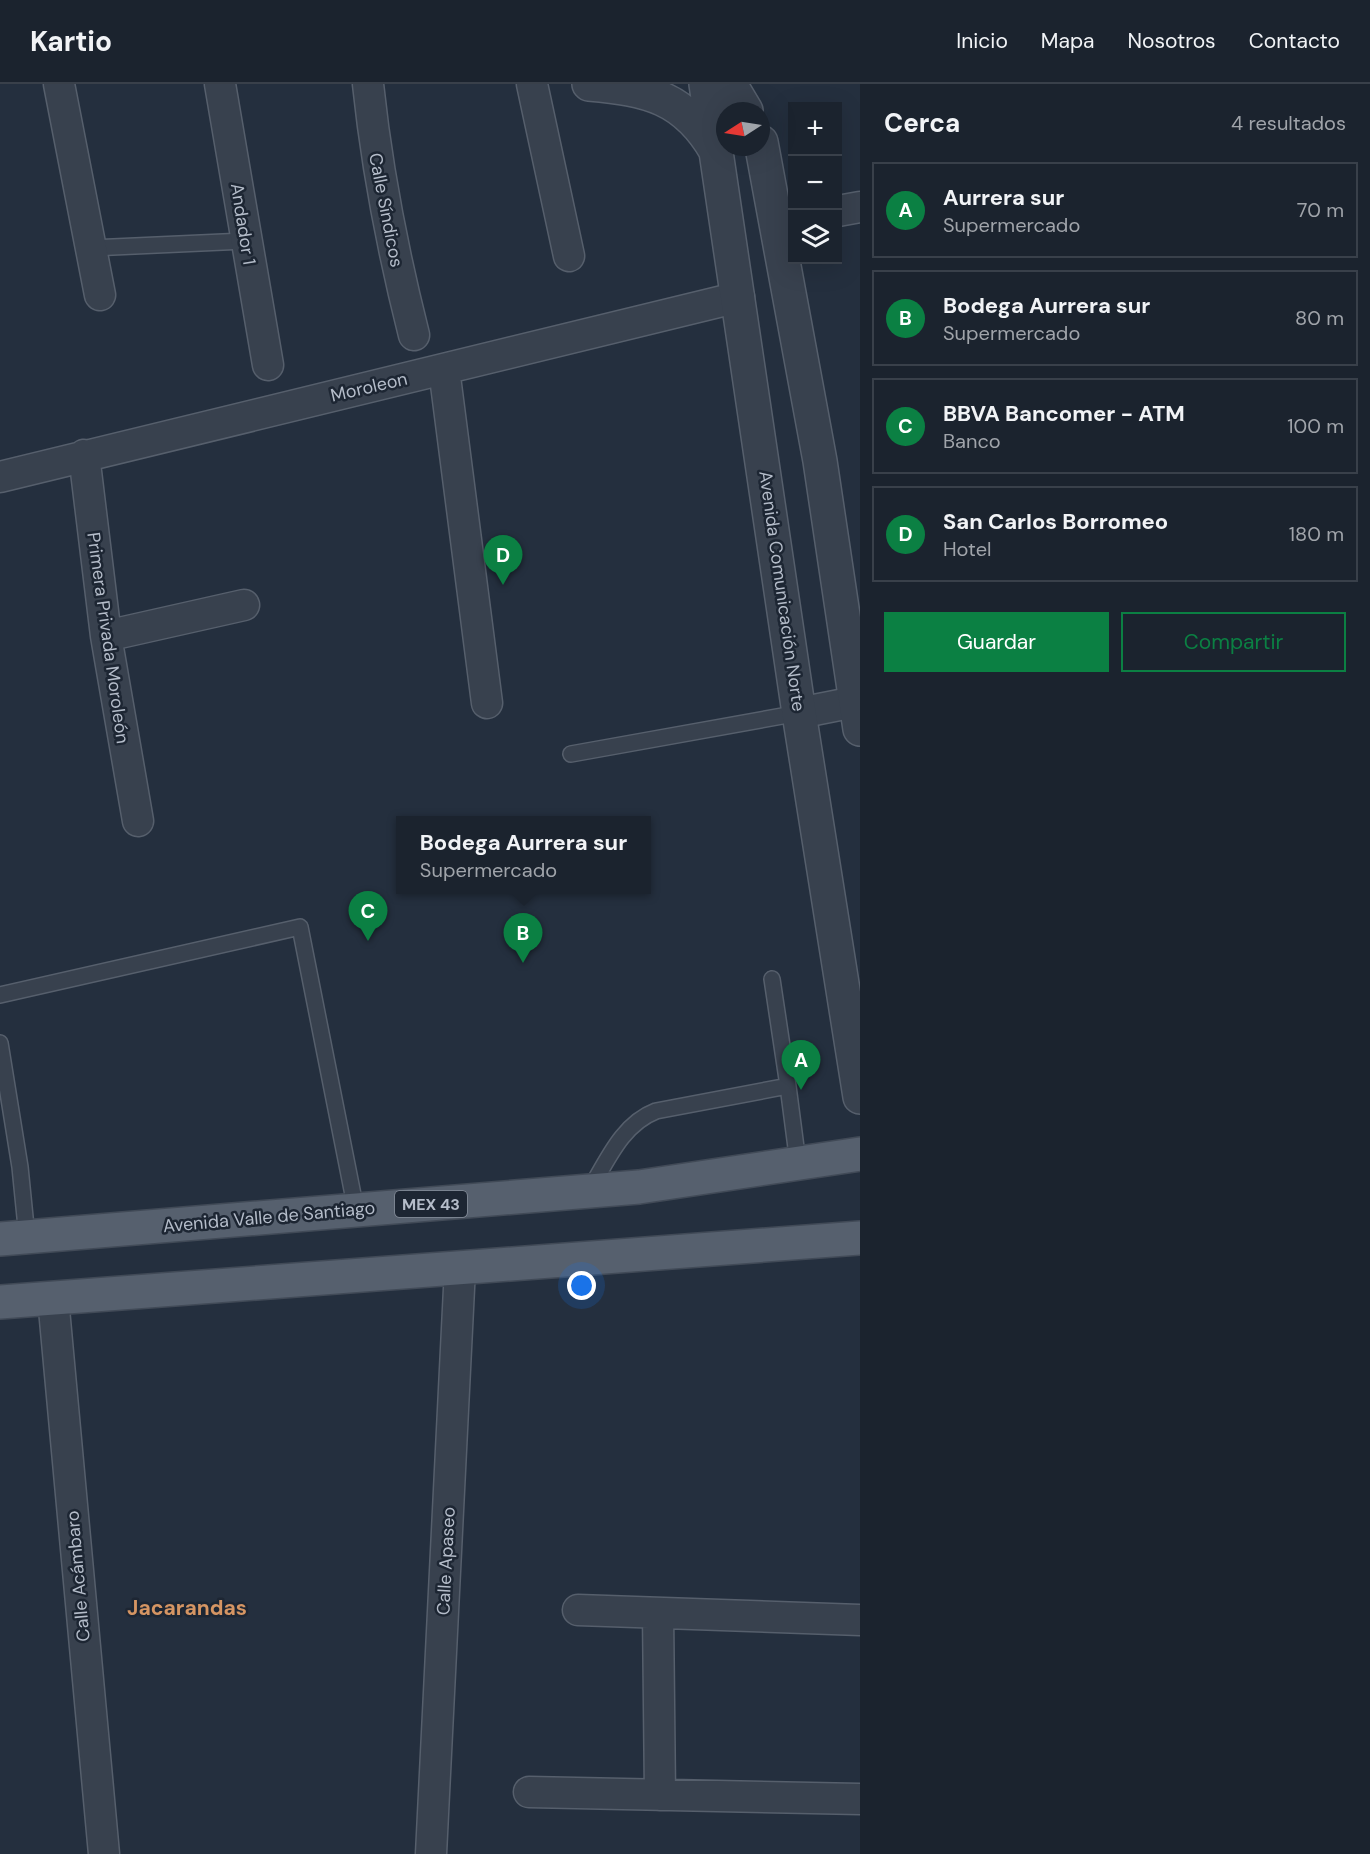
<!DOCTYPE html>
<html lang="es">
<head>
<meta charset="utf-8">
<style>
  :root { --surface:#1b232e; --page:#282f3a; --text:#f1f3f6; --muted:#a0a4aa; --line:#39404a; --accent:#0b8043 }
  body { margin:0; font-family:"DM Sans",sans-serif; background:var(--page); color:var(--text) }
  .controls { position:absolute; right:18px; top:18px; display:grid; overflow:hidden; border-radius:0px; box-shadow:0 6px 24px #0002 }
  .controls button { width:54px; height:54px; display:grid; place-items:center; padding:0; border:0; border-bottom:2px solid var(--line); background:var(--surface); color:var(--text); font:30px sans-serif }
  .compass { position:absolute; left:716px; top:18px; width:54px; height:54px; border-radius:50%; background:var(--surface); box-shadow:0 6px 24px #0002; rotate:258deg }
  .you { position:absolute; left:582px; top:1202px; width:21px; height:21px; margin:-15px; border:4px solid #fff; border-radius:50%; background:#1a73e8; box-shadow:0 0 0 9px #1a73e833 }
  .badge { display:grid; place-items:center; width:39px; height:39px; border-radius:50%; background:var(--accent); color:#fff; font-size:20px; font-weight:700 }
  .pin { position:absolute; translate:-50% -50px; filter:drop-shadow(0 2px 3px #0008) }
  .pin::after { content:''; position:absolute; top:32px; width:21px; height:18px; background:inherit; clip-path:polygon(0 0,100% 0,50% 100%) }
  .popup { position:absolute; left:396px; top:732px; width:255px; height:78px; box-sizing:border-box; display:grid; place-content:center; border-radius:0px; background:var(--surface); filter:drop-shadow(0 2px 4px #0005); font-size:20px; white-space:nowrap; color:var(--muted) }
  .popup b { font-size:22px; color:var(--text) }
  .popup::after { content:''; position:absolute; left:50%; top:100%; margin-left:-12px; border:12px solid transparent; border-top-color:var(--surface) }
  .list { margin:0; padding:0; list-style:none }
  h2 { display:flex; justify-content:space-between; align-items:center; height:78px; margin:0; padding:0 24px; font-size:26px }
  h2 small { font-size:20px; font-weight:400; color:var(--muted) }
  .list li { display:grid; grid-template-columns:39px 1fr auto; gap:18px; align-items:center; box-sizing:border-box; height:96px; margin:0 12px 12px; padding:0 12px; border:2px solid var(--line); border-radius:0px }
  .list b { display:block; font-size:22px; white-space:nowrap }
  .list p { margin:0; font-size:20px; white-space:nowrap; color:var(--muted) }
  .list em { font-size:20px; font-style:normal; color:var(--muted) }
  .actions { display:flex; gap:12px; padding:18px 24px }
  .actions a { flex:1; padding:14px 0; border:2px solid var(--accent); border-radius:0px; text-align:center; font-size:21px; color:var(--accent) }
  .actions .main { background:var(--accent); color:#fff }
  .icon { flex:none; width:33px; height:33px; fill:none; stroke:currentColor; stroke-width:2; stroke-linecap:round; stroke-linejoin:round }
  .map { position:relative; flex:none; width:860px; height:1770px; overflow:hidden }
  header { display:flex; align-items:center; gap:36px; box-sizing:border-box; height:84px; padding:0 30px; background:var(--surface); border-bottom:2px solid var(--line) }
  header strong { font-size:28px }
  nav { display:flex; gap:33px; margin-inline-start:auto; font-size:21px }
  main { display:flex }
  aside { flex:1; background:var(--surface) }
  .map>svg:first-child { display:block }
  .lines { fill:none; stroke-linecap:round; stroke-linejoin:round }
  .service-casing { stroke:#565f6c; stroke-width:18 }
  .minor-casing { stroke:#565f6c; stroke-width:33 }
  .tertiary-casing { stroke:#565f6c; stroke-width:36 }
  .primary-casing { stroke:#414a57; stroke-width:36 }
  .service { stroke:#38414e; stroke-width:15 }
  .minor { stroke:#38414e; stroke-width:30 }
  .tertiary { stroke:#38414e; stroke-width:33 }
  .primary { stroke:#56606e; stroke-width:33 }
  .labels { text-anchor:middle; stroke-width:5; stroke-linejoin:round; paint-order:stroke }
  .shield { fill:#1d2633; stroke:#878f9c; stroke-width:1.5 }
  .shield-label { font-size:16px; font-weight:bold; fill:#b4bcc9 }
  .street-label { font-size:18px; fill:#b4bcc9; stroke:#1d2633 }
  .quarter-label { font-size:21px; font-weight:bold; fill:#d59563; stroke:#1d2633 }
</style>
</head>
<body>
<header>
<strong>Kartio</strong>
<nav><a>Inicio</a><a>Mapa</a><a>Nosotros</a><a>Contacto</a></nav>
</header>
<main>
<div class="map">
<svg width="860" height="1770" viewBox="0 0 860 1770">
  <rect width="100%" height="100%" fill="#242f3e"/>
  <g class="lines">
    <defs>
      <path id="service" d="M91 164 245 157
        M571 670 799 629
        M0 911 300 843 356 1126
        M0 959 20 1083 27 1153
        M788 1002 798 1079
        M589 1107C607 1077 622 1040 656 1027L788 1002 772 895"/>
      <path id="minor" d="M59 0 100 211
        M220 0 268 281
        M368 0C377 86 393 168 414 251
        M532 0 569 172
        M838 127 860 123
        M444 285 487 619
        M84 371 106 552 138 737
        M0 393 739 213
        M106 552 244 521
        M799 629 860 617
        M53 1214 104 1770
        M578 1526 860 1536
        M658 1529 660 1711
        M529 1708 860 1715
        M431 1770 460 1184"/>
      <path id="tertiary" d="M589 0C647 5 685 13 716 67
        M706 0 799 629 860 1013
        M730 0 746 27
        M761 58 820 377 860 645"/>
      <path id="primary" d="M0 1155 639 1103 860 1070
        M0 1218 860 1154"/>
    </defs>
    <use href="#service" class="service-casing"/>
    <use href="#minor" class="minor-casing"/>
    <use href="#tertiary" class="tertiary-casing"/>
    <use href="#primary" class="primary-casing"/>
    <use href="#service" class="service"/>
    <use href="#minor" class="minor"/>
    <use href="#tertiary" class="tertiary"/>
    <use href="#primary" class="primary"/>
  </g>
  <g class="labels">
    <rect class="shield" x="395" y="1107" width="72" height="26" rx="4.5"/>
    <g class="shield-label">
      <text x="431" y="1126">MEX 43</text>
    </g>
    <g class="street-label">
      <text transform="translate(386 126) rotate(79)" y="6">Calle Síndicos</text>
      <text transform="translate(243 140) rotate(81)" y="6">Andador 1</text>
      <text transform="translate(369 303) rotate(-13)" y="6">Moroleon</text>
      <text transform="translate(782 507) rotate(82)" y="6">Avenida Comunicación Norte</text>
      <text transform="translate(108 554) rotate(82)" y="6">Primera Privada Moroleón</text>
      <text transform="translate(269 1133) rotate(-5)" y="6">Avenida Valle de Santiago</text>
      <text transform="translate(446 1477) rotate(-87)" y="6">Calle Apaseo</text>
      <text transform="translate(78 1492) rotate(-95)" y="6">Calle Acámbaro</text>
    </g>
    <g class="quarter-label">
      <text x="187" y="1531">Jacarandas</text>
    </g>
  </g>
</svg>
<div class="controls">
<button>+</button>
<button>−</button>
<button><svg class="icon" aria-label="layers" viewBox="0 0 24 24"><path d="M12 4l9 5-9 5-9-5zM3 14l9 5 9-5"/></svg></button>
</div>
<svg class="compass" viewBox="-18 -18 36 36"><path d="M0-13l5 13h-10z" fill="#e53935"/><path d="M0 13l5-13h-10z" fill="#a0a4aa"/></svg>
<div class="you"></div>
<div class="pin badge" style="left:801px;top:1006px">A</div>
<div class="pin badge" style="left:523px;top:879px">B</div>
<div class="popup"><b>Bodega Aurrera sur</b>Supermercado</div>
<div class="pin badge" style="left:368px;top:857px">C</div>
<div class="pin badge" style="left:503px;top:501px">D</div>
</div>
<aside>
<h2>Cerca<small>4 resultados</small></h2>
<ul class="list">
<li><span class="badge">A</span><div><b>Aurrera sur</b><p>Supermercado</p></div><em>70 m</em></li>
<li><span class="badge">B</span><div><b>Bodega Aurrera sur</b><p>Supermercado</p></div><em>80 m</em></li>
<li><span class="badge">C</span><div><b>BBVA Bancomer - ATM</b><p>Banco</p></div><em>100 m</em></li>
<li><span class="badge">D</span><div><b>San Carlos Borromeo</b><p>Hotel</p></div><em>180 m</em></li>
</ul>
<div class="actions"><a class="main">Guardar</a><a>Compartir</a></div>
</aside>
</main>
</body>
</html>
